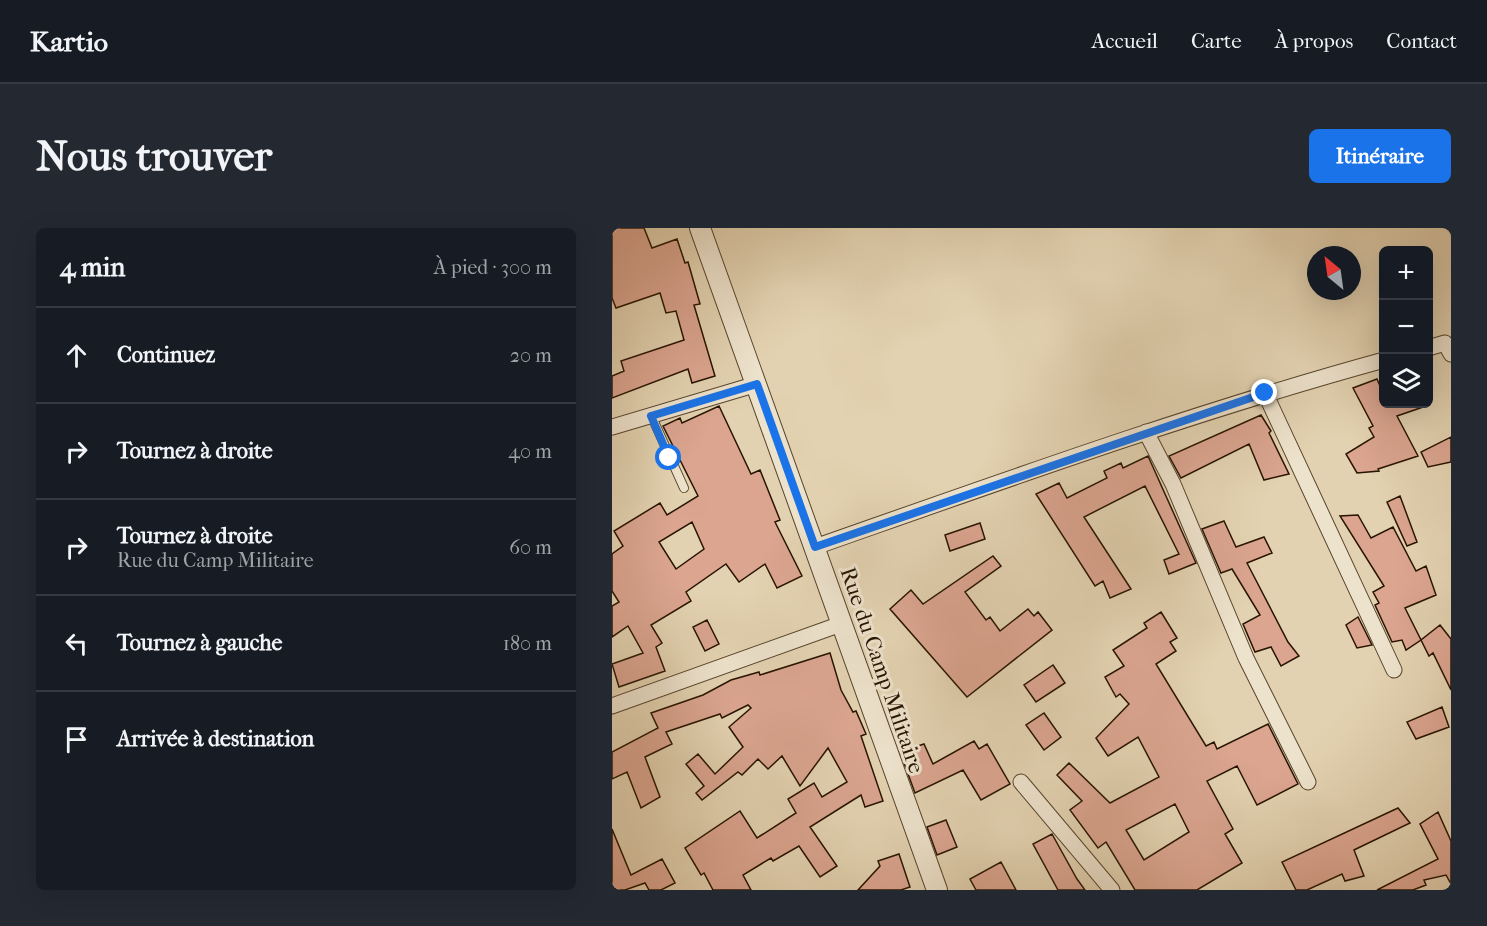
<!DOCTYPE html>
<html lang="fr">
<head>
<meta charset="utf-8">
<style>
  :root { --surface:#171b24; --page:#242831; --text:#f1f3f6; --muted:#9ea1a6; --line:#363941; --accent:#1a73e8 }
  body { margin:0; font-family:"IM FELL French Canon",serif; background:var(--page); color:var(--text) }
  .controls { position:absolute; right:18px; top:18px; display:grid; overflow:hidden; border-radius:9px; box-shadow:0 6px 24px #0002 }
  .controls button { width:54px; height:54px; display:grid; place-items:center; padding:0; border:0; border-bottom:2px solid var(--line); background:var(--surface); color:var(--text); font:30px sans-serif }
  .compass { position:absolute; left:695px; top:18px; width:54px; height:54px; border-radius:50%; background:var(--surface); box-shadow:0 6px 24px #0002; rotate:331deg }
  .stop { position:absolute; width:18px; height:18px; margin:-14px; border:4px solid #1a73e8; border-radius:50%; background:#fff }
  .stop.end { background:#1a73e8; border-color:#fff; box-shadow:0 2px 6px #0008 }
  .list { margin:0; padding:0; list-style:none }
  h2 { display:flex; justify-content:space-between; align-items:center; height:78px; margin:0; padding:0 24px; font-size:26px }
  h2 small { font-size:20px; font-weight:400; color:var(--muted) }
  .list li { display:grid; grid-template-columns:39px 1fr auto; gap:18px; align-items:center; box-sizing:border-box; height:96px; padding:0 24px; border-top:2px solid var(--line) }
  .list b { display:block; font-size:22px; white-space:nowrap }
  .list p { margin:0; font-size:20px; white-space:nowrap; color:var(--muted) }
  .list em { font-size:20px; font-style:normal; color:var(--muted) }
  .icon { flex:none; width:33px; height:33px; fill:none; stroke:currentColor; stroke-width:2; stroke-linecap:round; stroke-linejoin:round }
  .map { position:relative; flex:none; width:839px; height:662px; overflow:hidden; border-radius:9px }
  header { display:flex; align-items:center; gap:36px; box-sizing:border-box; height:84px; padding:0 30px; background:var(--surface); border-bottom:2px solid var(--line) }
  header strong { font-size:28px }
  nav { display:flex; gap:33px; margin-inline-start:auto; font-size:21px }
  .intro { display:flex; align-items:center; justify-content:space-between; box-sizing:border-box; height:144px; padding:0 36px }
  h1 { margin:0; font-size:42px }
  .button { padding:15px 27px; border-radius:9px; background:var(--accent); color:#fff; font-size:21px; font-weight:700 }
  main { display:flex; gap:36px; padding:0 36px }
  aside { flex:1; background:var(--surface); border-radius:9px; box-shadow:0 6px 24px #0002 }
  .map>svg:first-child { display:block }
  .building { fill:#dba590; stroke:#281400; stroke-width:1.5; fill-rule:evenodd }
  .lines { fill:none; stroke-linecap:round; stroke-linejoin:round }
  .service-casing { stroke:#57442c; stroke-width:10 }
  .minor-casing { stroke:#57442c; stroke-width:17 }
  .tertiary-casing { stroke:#57442c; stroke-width:22 }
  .service { stroke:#ede2cc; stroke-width:8 }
  .minor { stroke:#ede2cc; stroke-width:15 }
  .tertiary { stroke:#ede2cc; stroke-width:20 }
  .route { stroke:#1a73e8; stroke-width:8 }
  .labels { text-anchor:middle; stroke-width:6; stroke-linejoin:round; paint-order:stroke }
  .street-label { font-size:22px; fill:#281400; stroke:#ede2cc }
</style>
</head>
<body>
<header>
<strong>Kartio</strong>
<nav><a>Accueil</a><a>Carte</a><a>À propos</a><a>Contact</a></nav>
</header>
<div class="intro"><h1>Nous trouver</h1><a class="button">Itinéraire</a></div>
<main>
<aside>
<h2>4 min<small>À pied · 300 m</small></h2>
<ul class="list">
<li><svg class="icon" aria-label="ahead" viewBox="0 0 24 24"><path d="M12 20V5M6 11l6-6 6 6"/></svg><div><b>Continuez</b></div><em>20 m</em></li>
<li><svg class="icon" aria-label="right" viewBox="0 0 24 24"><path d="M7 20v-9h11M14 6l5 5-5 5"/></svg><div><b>Tournez à droite</b></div><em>40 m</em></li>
<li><svg class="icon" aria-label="right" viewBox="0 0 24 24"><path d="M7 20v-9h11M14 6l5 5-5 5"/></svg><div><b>Tournez à droite</b><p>Rue du Camp Militaire</p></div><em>60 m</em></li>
<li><svg class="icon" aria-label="left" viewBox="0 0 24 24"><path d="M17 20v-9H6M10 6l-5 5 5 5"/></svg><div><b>Tournez à gauche</b></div><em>180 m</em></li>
<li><svg class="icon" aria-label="arrive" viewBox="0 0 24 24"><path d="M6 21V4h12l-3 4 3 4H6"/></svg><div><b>Arrivée à destination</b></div></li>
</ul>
</aside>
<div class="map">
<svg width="839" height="662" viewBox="0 0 839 662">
  <rect width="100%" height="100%" fill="#e3d2b1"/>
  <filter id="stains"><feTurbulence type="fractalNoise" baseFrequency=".00333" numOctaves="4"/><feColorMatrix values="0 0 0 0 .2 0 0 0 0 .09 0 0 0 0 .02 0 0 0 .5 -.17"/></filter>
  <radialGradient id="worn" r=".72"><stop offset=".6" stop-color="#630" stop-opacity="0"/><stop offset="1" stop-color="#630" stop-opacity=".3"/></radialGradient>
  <path class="building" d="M0 0H32L40 20 65 11 73 35 76 34 88 76 82 77 103 148 80 155 76 141 0 170V148L12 143 9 133 72 112 64 83 54 85 48 65 4 80 0 70Z
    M765 151 771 165V176H813L814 178 785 188 806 228 766 241 767 243 745 245 734 226 762 209 757 200 761 198 741 160Z
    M107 178 139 246 148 242 168 292 163 294 190 348 165 360 153 336 127 354 114 336 74 364 79 373 39 397 50 415 44 419 53 443 7 459 0 436 31 425 16 398 0 409V378L7 374 0 363V326L11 318 2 303 48 275 55 287 86 268 51 198 68 190 70 195ZM80 294 92 321 64 341 47 314Z
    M649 187 659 203 657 205 677 246 652 252 637 216 569 250 557 228Z
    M839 209V234L816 239 809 224Z
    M536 228 584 335 557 346 552 332 567 326 533 258 472 289 519 361 498 370 491 353 483 358 424 266 447 255 455 270 495 250 492 243 509 235 511 240Z
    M788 268 805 314 795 318 775 274Z
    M746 287 759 310 781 299 804 343 814 338 824 367 793 380 809 412 794 422 790 412 780 414 763 377 767 375 761 364 772 358 728 288Z
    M612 293 624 319 652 309 660 325 635 335 676 414 687 428 669 438 659 419 643 424 631 396 648 387 620 341 609 345 590 301Z
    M368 295 373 311 338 323 333 307Z
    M381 328 389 338 353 364 374 392 378 389 388 403 416 381 422 388 426 384 440 402 355 469 278 381 299 362 311 376Z
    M549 384 565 410 558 414 564 423 544 436 594 518 602 514 605 521 656 496 686 556 645 577 625 538 595 553 621 601 613 606 630 635 585 662H523L494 614 486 620 458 582 470 573 445 547 457 535 498 575 547 549 526 509 496 528 484 510 517 476 508 466 504 469 493 449 512 438 501 422 535 400 532 395ZM563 576 577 604 532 632 514 602Z
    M746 389 760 417 745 420 734 397Z
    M95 392 107 416 93 423 81 399Z
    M828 397 839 411V462L821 425 817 428 809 412Z
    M218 425 229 462 241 484 244 483 254 506 249 508 271 573 253 579 249 567 198 599 225 638 208 649 187 618 161 633 159 630 131 647 139 662H101L92 645 89 647 73 620 128 583 145 610 184 585 176 571 202 555 210 569 235 554 216 520 188 558 170 528 156 541 146 531 130 547 126 544 90 572 84 565 92 558 74 536 86 526 103 546 131 519 117 499 139 480 136 477 110 490 108 486 54 504 60 516 33 529 48 569 29 580 15 544 0 551V524L46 500 39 485 91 467 119 452 147 444 148 447Z
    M441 437 453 455 424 474 412 457Z
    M830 479 837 499 804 511 795 494Z
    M432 485 449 509 432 522 414 497Z
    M362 513 367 521 375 516 398 556 369 572 351 542 303 565 288 524 312 516 321 536Z
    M786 580 798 595 742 622 752 648 733 653 730 646 695 662H684L670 634Z
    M826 584 839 613V656L834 647 812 652 814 657 801 662H765L826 631 808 596Z
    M334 592 345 619 325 627 315 599Z
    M0 601 19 647 50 631 63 655 49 662H37L33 655 13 662H0Z
    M440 606 465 651 473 662H446L421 616Z
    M287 626 298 659 289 662H246L268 638 266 633Z
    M389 634 404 662H364L358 651Z"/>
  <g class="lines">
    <defs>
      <path id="service" d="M39 187 72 260"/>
      <path id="minor" d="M816 120 833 115 839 126
        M653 165 782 442
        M0 199 145 156
        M534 204 561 256 634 430 696 554
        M203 319C391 253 579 185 772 132
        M0 478 229 396
        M409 554 500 662"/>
      <path id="tertiary" d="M88 0 325 662"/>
    </defs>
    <use href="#service" class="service-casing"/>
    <use href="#minor" class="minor-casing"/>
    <use href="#tertiary" class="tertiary-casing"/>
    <use href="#service" class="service"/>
    <use href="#minor" class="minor"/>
    <use href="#tertiary" class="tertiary"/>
  </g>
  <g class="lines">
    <path class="route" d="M57 230 39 188 145 156 203 319 653 165"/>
  </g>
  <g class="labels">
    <g class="street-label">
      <text transform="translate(271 442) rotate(71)" y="8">Rue du Camp Militaire</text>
    </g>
  </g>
  <rect width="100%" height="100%" filter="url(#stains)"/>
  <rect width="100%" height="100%" fill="url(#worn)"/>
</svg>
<div class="controls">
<button>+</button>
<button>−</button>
<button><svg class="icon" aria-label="layers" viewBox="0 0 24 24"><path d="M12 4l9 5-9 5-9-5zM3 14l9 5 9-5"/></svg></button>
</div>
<svg class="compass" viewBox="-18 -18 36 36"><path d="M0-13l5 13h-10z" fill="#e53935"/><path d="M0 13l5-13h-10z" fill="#9ea1a6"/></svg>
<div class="stop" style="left:57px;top:230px"></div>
<div class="stop end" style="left:653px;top:165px"></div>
</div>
</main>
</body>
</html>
